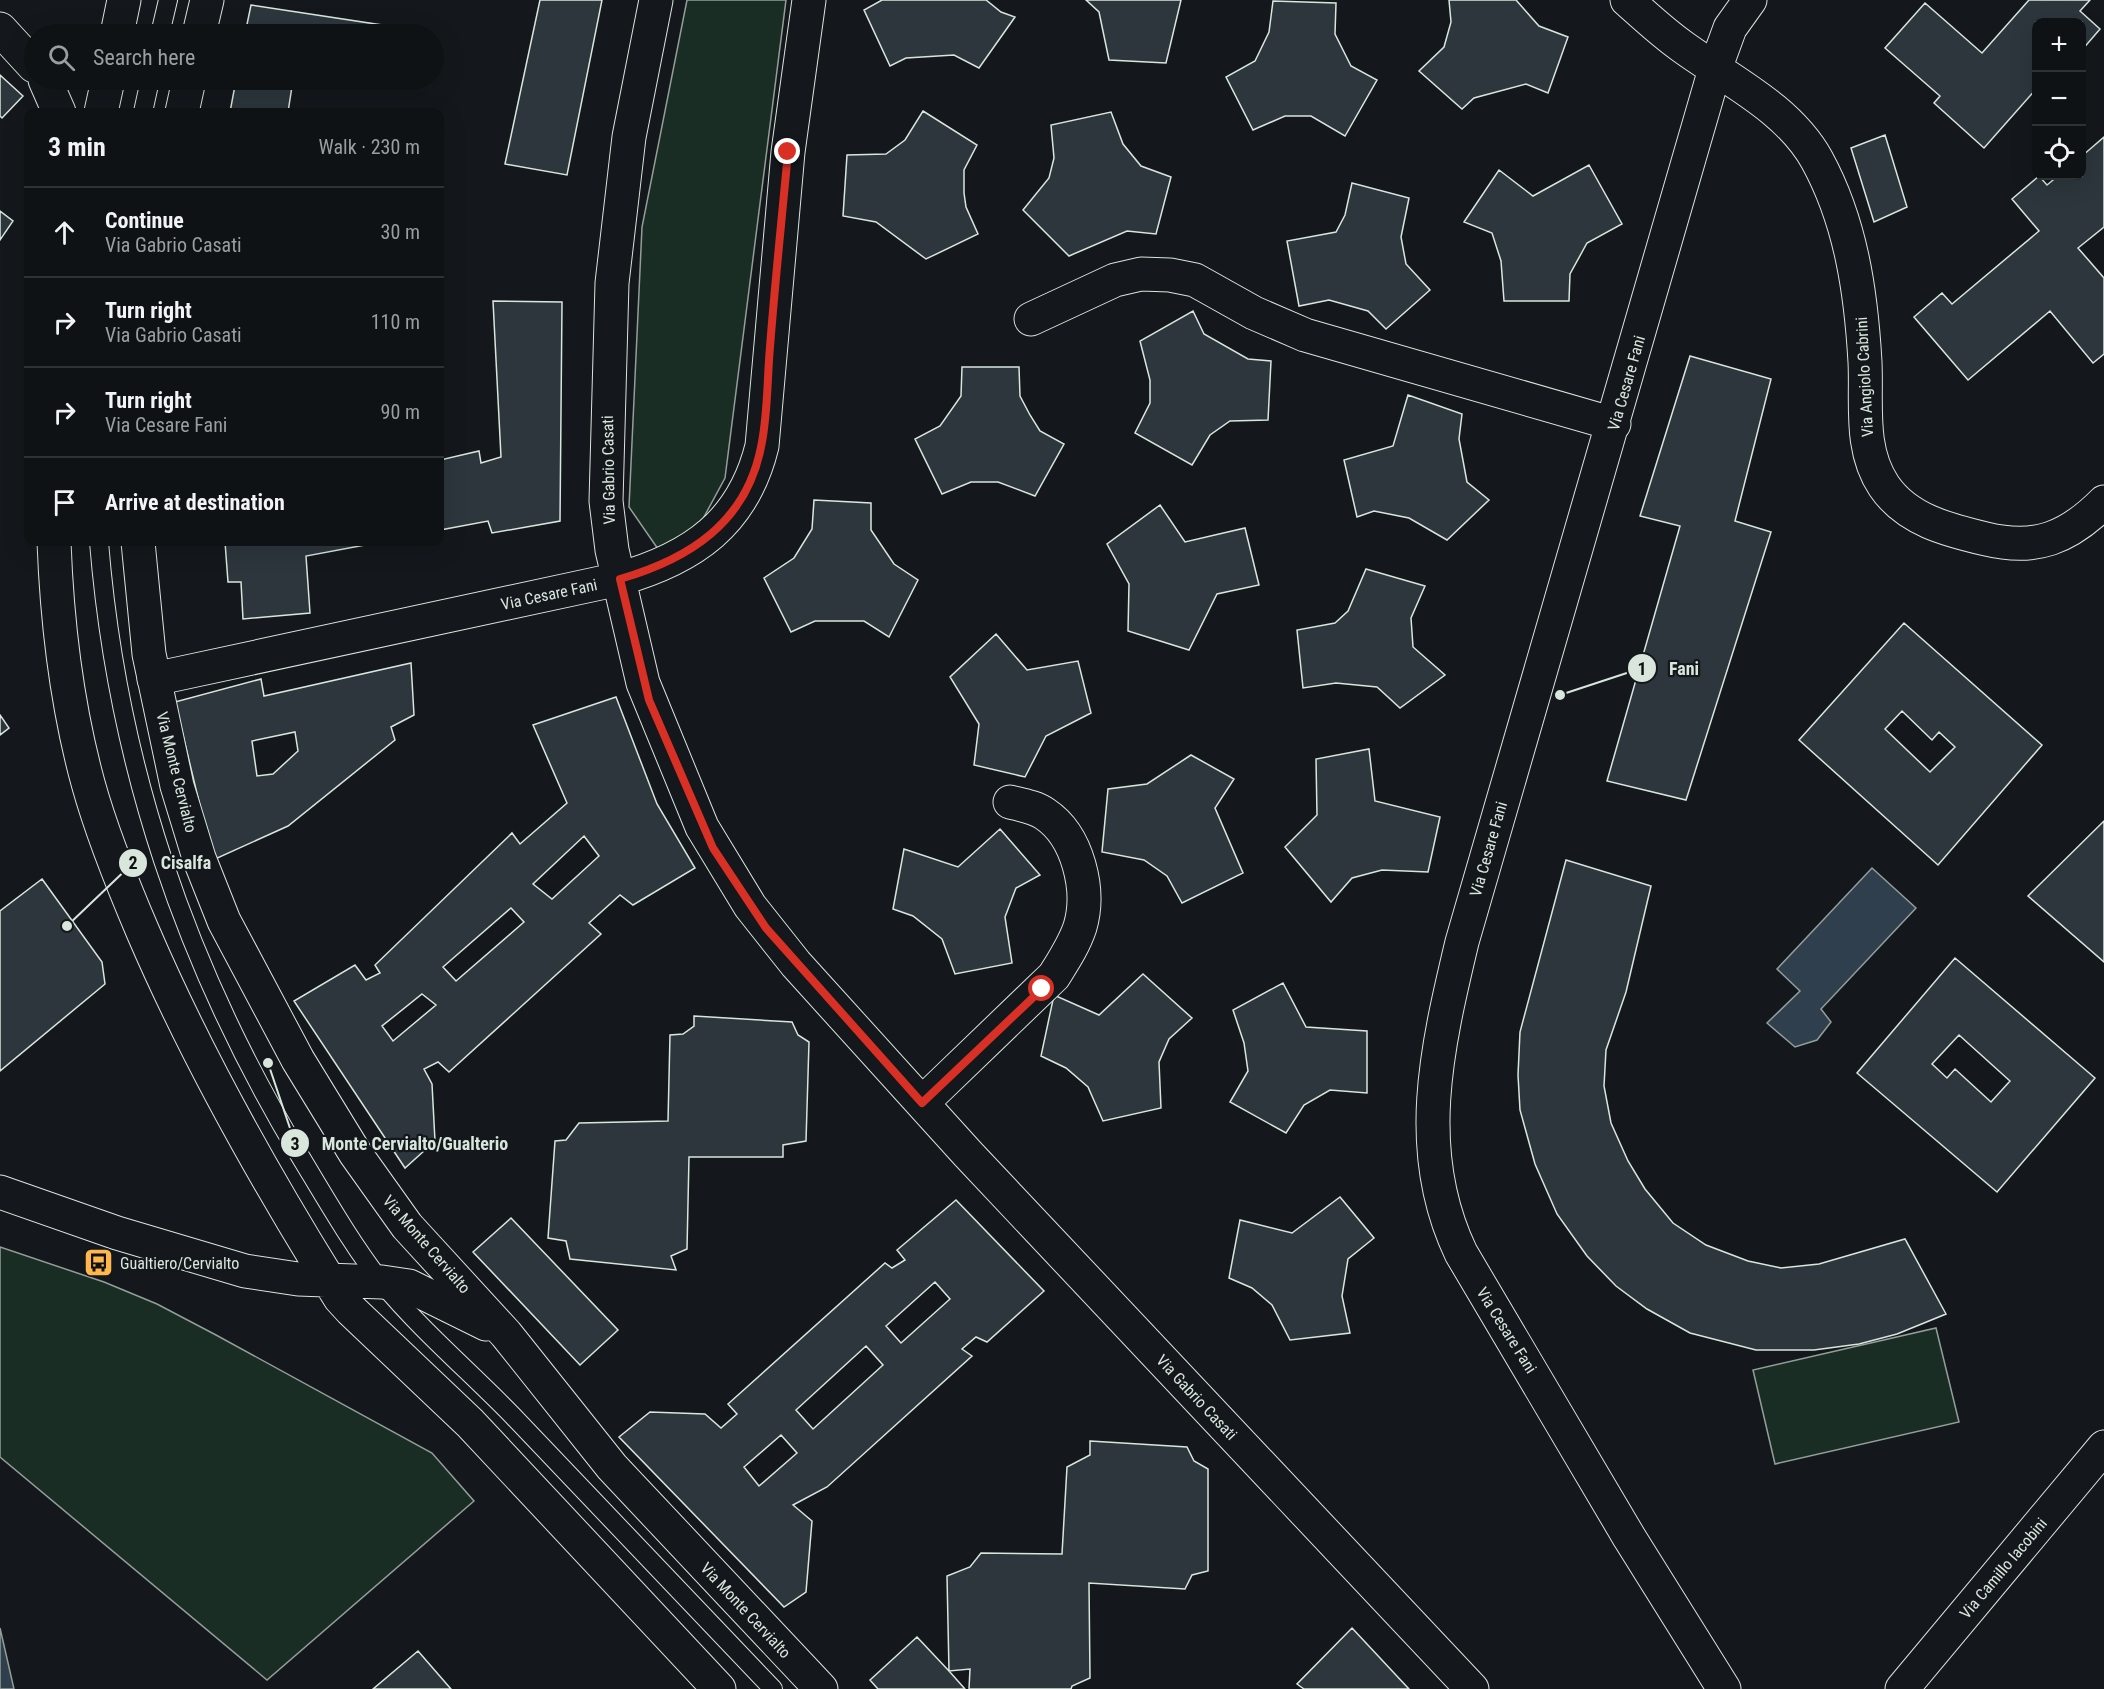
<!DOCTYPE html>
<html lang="en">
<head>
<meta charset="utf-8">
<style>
  :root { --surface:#0f1215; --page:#181b1e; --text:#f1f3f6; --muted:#9b9ea0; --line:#2f3234 }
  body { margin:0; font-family:"Roboto Condensed",sans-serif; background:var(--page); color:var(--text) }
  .controls { position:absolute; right:18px; top:18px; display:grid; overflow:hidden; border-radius:12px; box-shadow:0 6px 24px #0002 }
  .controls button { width:54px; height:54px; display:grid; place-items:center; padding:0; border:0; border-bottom:2px solid var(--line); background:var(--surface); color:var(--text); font:30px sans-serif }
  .stop { position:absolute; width:18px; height:18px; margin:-14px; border:4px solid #d93025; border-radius:50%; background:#fff }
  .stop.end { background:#d93025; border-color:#fff; box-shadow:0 2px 6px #0008 }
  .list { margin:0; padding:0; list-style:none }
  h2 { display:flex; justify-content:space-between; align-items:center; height:78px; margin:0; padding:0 24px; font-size:26px }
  h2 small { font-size:20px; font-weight:400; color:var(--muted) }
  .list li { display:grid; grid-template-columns:39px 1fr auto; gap:18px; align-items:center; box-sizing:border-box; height:90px; padding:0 24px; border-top:2px solid var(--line) }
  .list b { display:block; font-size:22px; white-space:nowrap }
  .list p { margin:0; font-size:20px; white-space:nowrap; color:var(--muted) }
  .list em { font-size:20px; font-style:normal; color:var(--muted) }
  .icon { flex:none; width:33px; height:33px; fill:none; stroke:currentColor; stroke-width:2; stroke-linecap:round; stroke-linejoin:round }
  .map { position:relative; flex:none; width:2104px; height:1689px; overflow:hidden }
  .search { position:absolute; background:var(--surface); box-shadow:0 6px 24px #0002; left:24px; top:24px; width:420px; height:66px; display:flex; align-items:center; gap:15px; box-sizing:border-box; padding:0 21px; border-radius:33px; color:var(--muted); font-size:22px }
  .panel { position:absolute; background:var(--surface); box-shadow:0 6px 24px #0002; left:24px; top:108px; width:420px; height:438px; border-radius:12px }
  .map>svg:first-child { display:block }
  .green { fill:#1a2d24; stroke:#939e99; stroke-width:1.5 }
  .water { fill:#2f3f4d; stroke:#939e99; stroke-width:1.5 }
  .building { fill:#2c363c; stroke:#d8e6dc; stroke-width:1.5; fill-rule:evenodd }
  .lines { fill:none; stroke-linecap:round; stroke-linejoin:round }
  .service-casing { stroke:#d8e6dc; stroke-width:20 }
  .minor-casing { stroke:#d8e6dc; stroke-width:35 }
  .tertiary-casing { stroke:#d8e6dc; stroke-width:35 }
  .service { stroke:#14181c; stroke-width:18 }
  .minor { stroke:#14181c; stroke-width:33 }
  .tertiary { stroke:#14181c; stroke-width:33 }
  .route { stroke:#d93025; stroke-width:8 }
  .labels { text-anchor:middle; stroke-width:4.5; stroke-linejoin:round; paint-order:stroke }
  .street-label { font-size:16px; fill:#d8e6dc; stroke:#14181c }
  .poi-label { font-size:16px; fill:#d8e6dc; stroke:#14181c; text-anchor:start }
  .leader { fill:none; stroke:#d8e6dc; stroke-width:2 }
  .callout-dot { fill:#d8e6dc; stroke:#14181c; stroke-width:2 }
  .mark-label { font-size:18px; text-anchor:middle; font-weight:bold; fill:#111 }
  .callout-label { font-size:18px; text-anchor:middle; font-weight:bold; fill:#d8e6dc; stroke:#14181c; stroke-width:4.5; stroke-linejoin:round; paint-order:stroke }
</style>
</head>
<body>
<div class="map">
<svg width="2104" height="1689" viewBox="0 0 2104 1689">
  <rect width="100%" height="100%" fill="#14181c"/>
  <path class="green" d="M687 0H786L725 478 698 528 658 549 629 507 642 227Z
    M0 1247 104 1282 157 1304 216 1335 432 1453 474 1501 267 1680 0 1457Z
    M1936 1328 1959 1422 1775 1464 1753 1370Z"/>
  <path class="water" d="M1872 868 1916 908 1821 1009 1831 1022 1817 1040 1795 1047 1767 1023 1800 991 1777 969Z
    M0 1628 14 1689H0Z"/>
  <path class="building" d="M540 0H602L567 175 505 164Z
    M882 0H986L1001 12 1015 17 979 68 954 55 906 58 890 66 864 10Z
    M1086 0H1181L1166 63 1109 60 1099 12Z
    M1449 0H1516L1539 26 1568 37 1548 93 1526 84 1474 98 1462 109 1419 71 1444 47 1451 22Z
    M2029 0H2090L2080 11 2100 29 2082 50V22H2036V89L1984 148 1934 103 1940 96 1885 48 1925 3 1982 53Z
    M1273 1 1336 3 1335 34 1351 66 1377 80 1345 136 1311 116H1285L1253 130 1226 77 1255 61 1269 32Z
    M251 5 382 25 381 34H245Z
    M0 75 23 96 2 118 0 116Z
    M236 80H293L288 112H230Z
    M328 80H377L376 89H324Z
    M923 111 977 145 964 170V193L966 207 978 234 926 259 876 222 843 216 847 155 886 154 905 140Z
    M1111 112 1123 144 1141 166 1171 177 1156 234 1127 231 1069 256 1023 210 1049 178 1054 158 1051 125Z
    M1885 135 1907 207 1874 222 1851 148Z
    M2104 137V227L2078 248 2104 278V354L2093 363 2050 311 1968 380 1914 317 1942 293 1952 304 2039 231 2012 199 2039 176 2047 185 2058 176H2082V156Z
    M1589 165 1622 224 1587 243 1570 274 1569 301H1504L1501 261 1492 233 1464 222 1499 170 1533 196Z
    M1352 183 1409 198 1401 237 1406 264 1430 290 1386 329 1368 311 1329 300 1299 306 1287 241 1336 232 1345 215Z
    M0 211 13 221 0 240Z
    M493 301 562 302 560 521 492 533 488 521 440 530V460L479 451 481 463 501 457Z
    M1193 311 1204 334 1248 359 1271 361 1268 420 1230 421 1210 435 1192 465 1135 433 1150 403V380L1140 341Z
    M1690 356 1771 379 1735 521 1771 532 1686 800 1607 781 1680 526 1640 516Z
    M962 367H1019L1020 396 1030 415 1040 431 1064 444 1035 496 998 482H971L942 494 915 439 940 426 961 396Z
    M1408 395 1462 414 1459 439 1467 482 1489 500 1447 540 1409 518 1374 511 1357 517 1344 460 1393 446Z
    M814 500 871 503V530L894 564 918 580 889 637 864 621H815L791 632 764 578 794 558 812 529Z
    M1160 505 1185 542 1245 528 1259 585 1217 594 1189 650 1128 631 1129 584 1107 544Z
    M225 542H381L306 556 310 613 243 619 241 582H228Z
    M1366 569 1425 586 1411 618 1413 647 1445 675 1400 708 1377 687 1336 683 1303 688 1297 630 1335 623 1348 611Z
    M1904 623 2042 745 1938 865 1799 740ZM1902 711 1932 740 1939 732 1955 747 1930 772 1885 729Z
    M996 634 1027 670 1078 661 1091 713 1046 736 1025 777 974 765 979 724 950 677Z
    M411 663 414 715 391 727 395 740 288 826 213 860 175 702 261 679 264 696ZM295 732 298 751 273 774 257 776 252 741Z
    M616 697 657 804 695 868 633 905 620 895 589 923 601 934 449 1072 438 1062 424 1069 432 1084 435 1141 405 1168 294 1001 355 965 366 980 380 973 375 965 512 833 520 844 567 803 533 725ZM584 836 599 856 552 899 533 884ZM511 908 524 922 456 981 443 967ZM422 994 436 1005 393 1041 382 1026Z
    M0 715 9 728 0 735Z
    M1369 749 1375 801 1440 817 1428 872 1382 870 1352 878 1331 902 1285 847 1317 815 1316 759Z
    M1191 755 1234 779 1215 808 1243 873 1182 903 1167 876 1144 860 1102 852 1108 789 1147 784Z
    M2104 821V962L2028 896Z
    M1000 829 1040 875 1016 888 1005 917 1012 963 955 974 942 939 913 916 893 909 904 849 958 867Z
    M1566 860 1651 886 1626 992 1606 1050 1604 1086 1611 1123 1628 1161 1645 1189 1673 1223 1706 1245 1748 1261 1781 1268 1819 1264 1905 1239 1946 1314 1897 1334 1859 1344 1814 1350H1756L1690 1333 1647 1309 1616 1286 1587 1256 1557 1214 1535 1164 1520 1110 1518 1075 1520 1032Z
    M42 879 102 962 105 984 0 1071V911Z
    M1955 958 2095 1078 1997 1192 1857 1073ZM1959 1035 2010 1081 1991 1102 1955 1069 1947 1078 1932 1064Z
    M1143 974 1192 1018 1169 1039 1159 1062 1161 1108 1103 1121 1088 1087 1066 1068 1041 1056 1054 995 1099 1015Z
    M1283 983 1306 1027 1367 1031V1093L1330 1090 1304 1105 1286 1133 1230 1102 1248 1071 1244 1043 1233 1010Z
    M694 1016 792 1022 798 1035 809 1042 806 1141 783 1145V1157H689L687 1249 671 1256 676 1270 570 1259 566 1241 548 1238 555 1141 566 1140 579 1123 668 1121 670 1035 683 1034 694 1026Z
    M1340 1197 1374 1238 1348 1259 1342 1296 1350 1333 1290 1340 1272 1305 1252 1288 1229 1278 1240 1220 1292 1233Z
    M956 1200 1044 1291 987 1342 976 1337 962 1349 972 1356 827 1487 793 1505 812 1521 806 1592 784 1607 619 1437 650 1412 705 1414 721 1428 737 1414 728 1404 885 1263 892 1268 905 1260 897 1250ZM935 1282 950 1299 901 1343 886 1326ZM866 1346 883 1365 813 1429 796 1410ZM781 1435 797 1453 759 1486 744 1467Z
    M511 1218 618 1330 580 1365 473 1252Z
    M1090 1441 1187 1447 1194 1461 1208 1469V1571L1192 1575 1185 1589 1089 1583 1090 1678 1072 1686 1071 1689H969L970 1669 949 1671 947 1576 970 1567 981 1553 1062 1554 1067 1467 1090 1455Z
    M1352 1628 1409 1689H1304L1297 1684Z
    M917 1637 949 1671 965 1689H878L870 1680Z
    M418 1651 451 1689H373Z"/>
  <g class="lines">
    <defs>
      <path id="service" d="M160 34 168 0
        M143 112 150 80
        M99 542C117 764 185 965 300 1156 326 1199 351 1243 382 1283 421 1330 469 1371 512 1415 599 1506 686 1597 773 1689"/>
      <path id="minor" d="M656 0 629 137 612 283 606 501 612 550 643 683 702 827 750 906 796 964 968 1154 1472 1689
        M1627 0C1645 16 1663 33 1683 47 1730 81 1788 108 1817 160 1851 222 1861 292 1865 362 1867 403 1859 449 1884 486 1907 520 1948 530 1986 539 2036 551 2068 538 2104 502
        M0 29 34 66
        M45 80 59 112
        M1031 319 1115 280 1141 274 1170 275 1195 280 1254 313 1305 335 1614 424
        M154 679 619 579C693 558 743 523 762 446L788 152 809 0
        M922 1103 1054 976C1064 960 1074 945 1080 927 1091 890 1078 836 1045 814 1035 807 1022 805 1010 802
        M1724 1689 1629 1537 1461 1253C1412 1151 1437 1047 1462 942L1715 69 1730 28 1750 0
        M1902 1689 2104 1447"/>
      <path id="tertiary" d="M117 34 124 0
        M199 34 207 0
        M101 112 108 80
        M182 112 189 80
        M54 542C57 622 67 706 88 783 102 834 122 883 143 932 198 1060 266 1180 340 1298L351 1310 470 1423 719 1689
        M138 542 149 654 177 786 199 858 224 921 298 1060 355 1153 407 1226 506 1334 612 1467 821 1689
        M0 1192 117 1233 245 1271 298 1279 382 1282 409 1286 486 1324"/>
    </defs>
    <use href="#service" class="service-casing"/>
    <use href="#minor" class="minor-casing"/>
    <use href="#tertiary" class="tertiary-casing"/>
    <use href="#service" class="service"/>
    <use href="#minor" class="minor"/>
    <use href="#tertiary" class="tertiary"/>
  </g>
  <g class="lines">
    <path class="route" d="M788 152C782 217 775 282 770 347 767 380 768 415 761 447 746 523 689 559 620 579L649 700 713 848 766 928 922 1103 1042 989"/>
  </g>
  <defs>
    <symbol id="bus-square" viewBox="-11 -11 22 22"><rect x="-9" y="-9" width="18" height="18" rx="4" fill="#ffb74d" stroke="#14181c"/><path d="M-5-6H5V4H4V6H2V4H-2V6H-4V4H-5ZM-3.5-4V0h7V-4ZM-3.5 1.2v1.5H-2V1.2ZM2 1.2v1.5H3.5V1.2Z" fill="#111"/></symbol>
  </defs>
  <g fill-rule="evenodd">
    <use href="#bus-square" x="82" y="1246" width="33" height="33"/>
  </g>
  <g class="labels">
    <g class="street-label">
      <text transform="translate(1864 377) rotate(-93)" y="6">Via Angiolo Cabrini</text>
      <text transform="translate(1626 383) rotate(-74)" y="6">Via Cesare Fani</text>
      <text transform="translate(608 470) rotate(-91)" y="6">Via Gabrio Casati</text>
      <text transform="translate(549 594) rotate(-12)" y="6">Via Cesare Fani</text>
      <text transform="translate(177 772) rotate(76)" y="6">Via Monte Cervialto</text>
      <text transform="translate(1488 849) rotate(-74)" y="6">Via Cesare Fani</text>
      <text transform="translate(427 1244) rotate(49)" y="6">Via Monte Cervialto</text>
      <text transform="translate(1507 1330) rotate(58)" y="6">Via Cesare Fani</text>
      <text transform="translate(1197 1397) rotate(47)" y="6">Via Gabrio Casati</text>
      <text transform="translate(2003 1568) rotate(-50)" y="6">Via Camillo Iacobini</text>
      <text transform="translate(746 1610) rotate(47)" y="6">Via Monte Cervialto</text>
    </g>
    <g class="poi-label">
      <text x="120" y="1269">Gualtiero/Cervialto</text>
    </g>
  </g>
  <path class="leader" d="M1560 695L1642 668M67 926L133 863M268 1063L295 1143"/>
  <g class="callout-dot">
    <circle cx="1560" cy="695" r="6"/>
    <circle cx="67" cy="926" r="6"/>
    <circle cx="268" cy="1063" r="6"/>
    <circle cx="1642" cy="668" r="15"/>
    <circle cx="133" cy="863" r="15"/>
    <circle cx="295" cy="1143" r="15"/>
  </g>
  <g class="mark-label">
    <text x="1642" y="675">1</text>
    <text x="133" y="869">2</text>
    <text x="295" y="1150">3</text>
  </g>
  <g class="callout-label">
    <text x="1684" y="675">Fani</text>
    <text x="186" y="869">Cisalfa</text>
    <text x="415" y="1150">Monte Cervialto/Gualterio</text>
  </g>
</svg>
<div class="controls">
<button>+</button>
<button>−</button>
<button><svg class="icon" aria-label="locate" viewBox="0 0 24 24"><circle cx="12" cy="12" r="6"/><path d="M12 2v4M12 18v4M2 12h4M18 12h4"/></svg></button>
</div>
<div class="stop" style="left:1042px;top:989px"></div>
<div class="stop end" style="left:788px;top:152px"></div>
<div class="search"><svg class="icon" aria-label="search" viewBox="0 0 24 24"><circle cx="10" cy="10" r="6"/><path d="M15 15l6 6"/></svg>Search here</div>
<section class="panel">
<h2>3 min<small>Walk · 230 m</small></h2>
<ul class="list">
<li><svg class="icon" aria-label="ahead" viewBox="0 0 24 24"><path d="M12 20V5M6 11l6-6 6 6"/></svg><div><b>Continue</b><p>Via Gabrio Casati</p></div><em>30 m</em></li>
<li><svg class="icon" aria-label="right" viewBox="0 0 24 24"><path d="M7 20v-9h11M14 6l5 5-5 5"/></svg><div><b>Turn right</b><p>Via Gabrio Casati</p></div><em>110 m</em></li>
<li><svg class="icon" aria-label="right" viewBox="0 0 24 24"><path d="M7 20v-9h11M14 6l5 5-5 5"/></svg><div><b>Turn right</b><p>Via Cesare Fani</p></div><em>90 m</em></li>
<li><svg class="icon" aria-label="arrive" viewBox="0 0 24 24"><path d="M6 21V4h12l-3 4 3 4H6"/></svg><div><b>Arrive at destination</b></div></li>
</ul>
</section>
</div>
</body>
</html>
